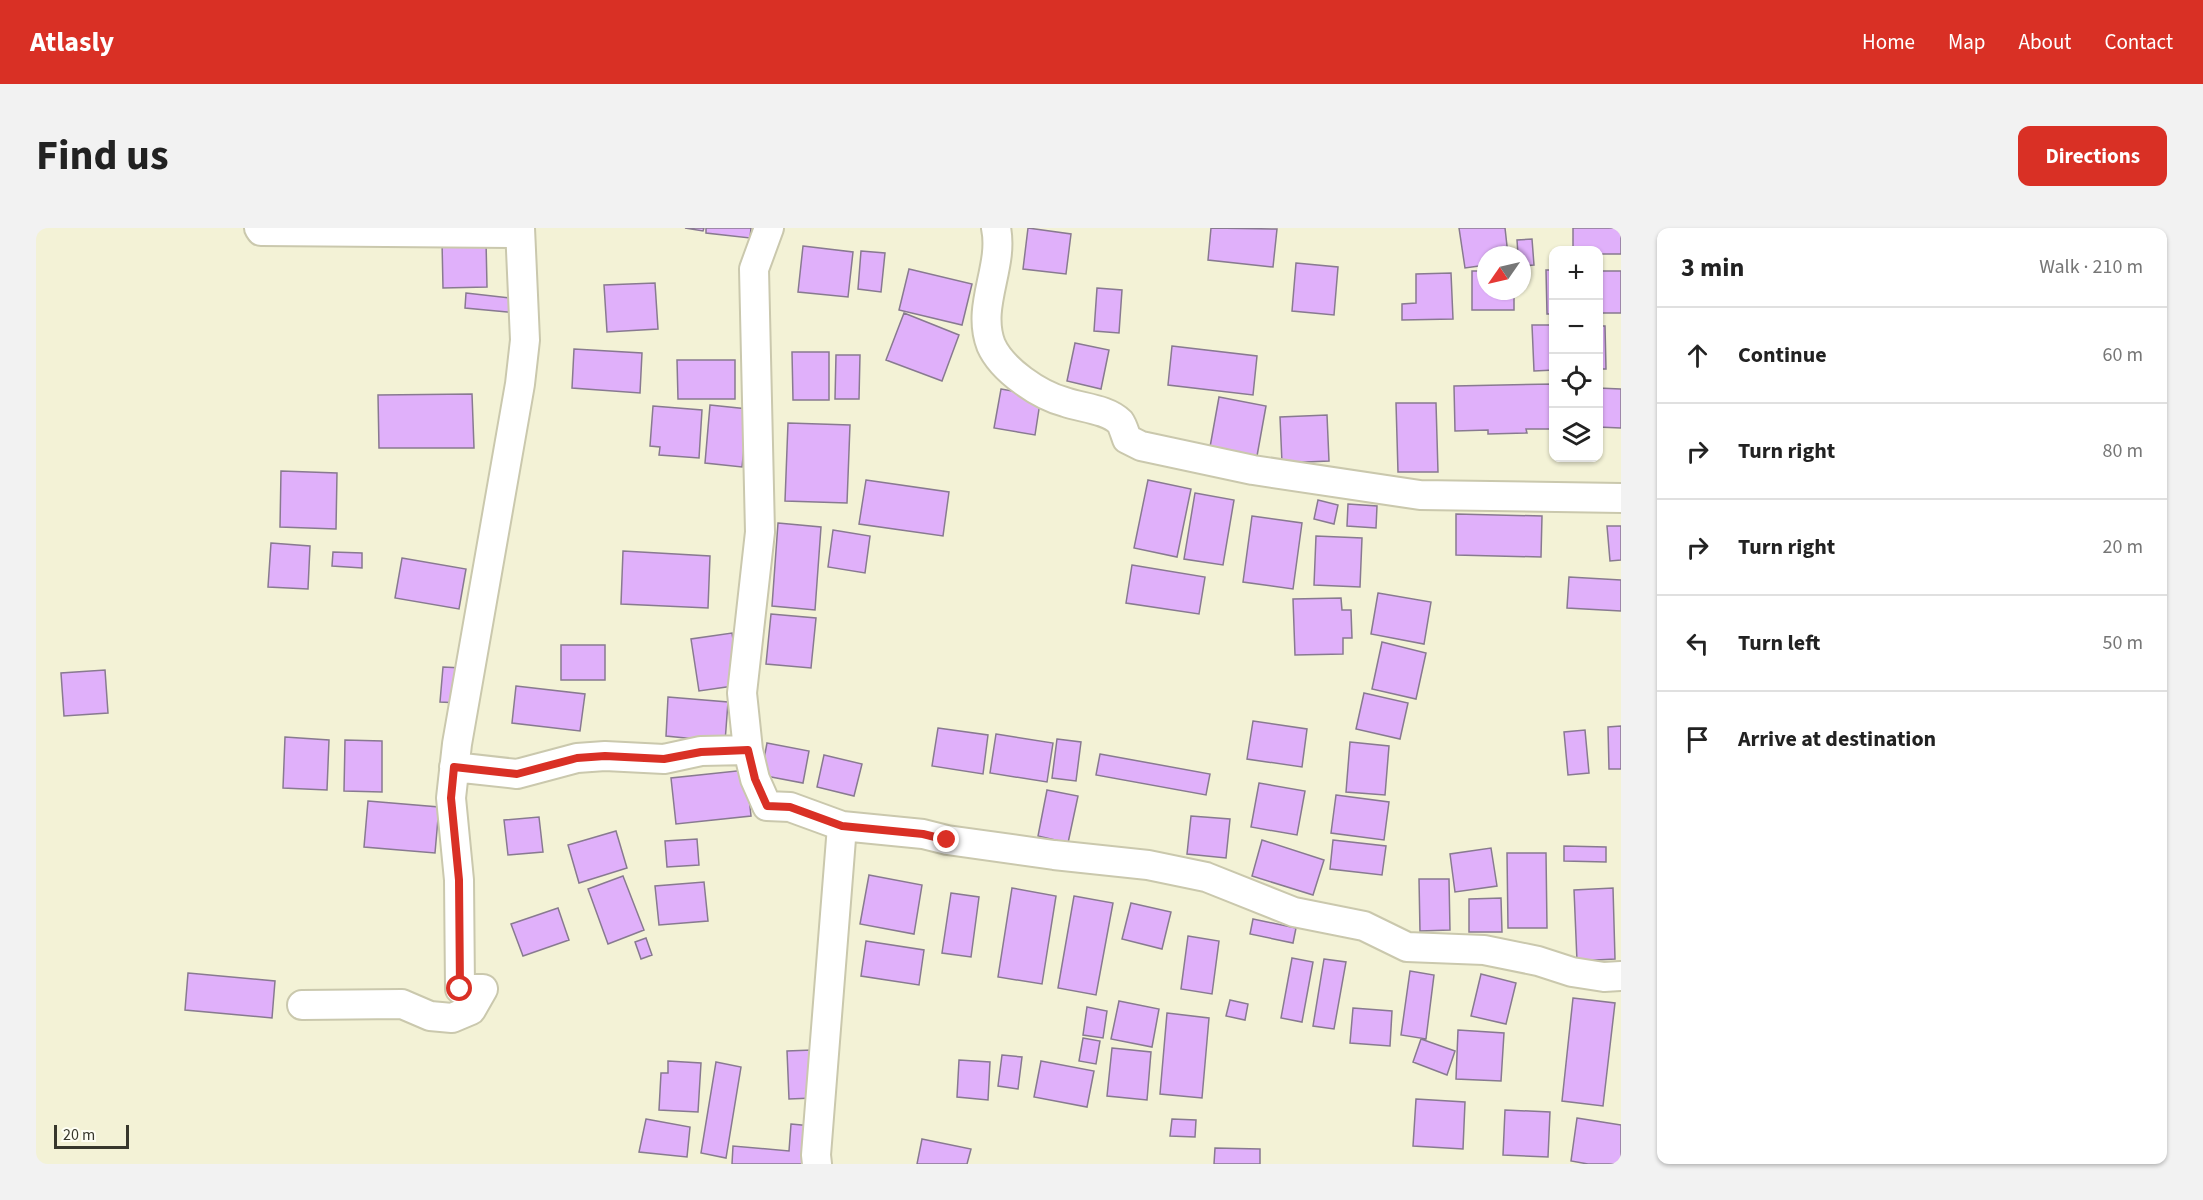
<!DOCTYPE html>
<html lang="en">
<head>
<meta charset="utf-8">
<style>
  :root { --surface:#fff; --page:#f2f2f2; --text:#222; --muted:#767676; --line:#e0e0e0; --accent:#d93025 }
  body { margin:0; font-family:"Source Sans 3",sans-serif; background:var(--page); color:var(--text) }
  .controls { position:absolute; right:18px; top:18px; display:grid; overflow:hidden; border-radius:12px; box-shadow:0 2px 4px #0004 }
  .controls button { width:54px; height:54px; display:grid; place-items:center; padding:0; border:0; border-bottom:2px solid var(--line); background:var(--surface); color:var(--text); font:30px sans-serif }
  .compass { position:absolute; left:1441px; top:18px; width:54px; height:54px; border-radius:50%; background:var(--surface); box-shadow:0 2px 4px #0004; rotate:236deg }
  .scale { position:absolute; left:18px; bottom:15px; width:75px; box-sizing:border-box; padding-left:6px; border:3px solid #37372c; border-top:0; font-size:16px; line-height:21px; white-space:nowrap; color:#37372c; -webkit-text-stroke:4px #fefef3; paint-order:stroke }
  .stop { position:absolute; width:18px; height:18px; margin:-14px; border:4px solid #d93025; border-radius:50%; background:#fff }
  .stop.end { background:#d93025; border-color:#fff; box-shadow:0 2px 6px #0008 }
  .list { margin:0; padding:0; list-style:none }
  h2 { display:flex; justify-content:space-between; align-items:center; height:78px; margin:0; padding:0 24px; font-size:26px }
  h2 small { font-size:20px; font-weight:400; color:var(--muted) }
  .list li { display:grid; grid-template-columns:39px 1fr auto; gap:18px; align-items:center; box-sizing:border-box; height:96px; padding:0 24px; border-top:2px solid var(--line) }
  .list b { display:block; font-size:22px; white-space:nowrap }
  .list em { font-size:20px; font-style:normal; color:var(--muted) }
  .icon { flex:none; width:33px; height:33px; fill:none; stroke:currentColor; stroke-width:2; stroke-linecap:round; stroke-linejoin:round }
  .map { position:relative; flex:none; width:1585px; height:936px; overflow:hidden; border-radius:12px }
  header { display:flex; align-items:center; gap:36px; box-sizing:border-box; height:84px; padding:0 30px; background:var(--accent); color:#fff }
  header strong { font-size:28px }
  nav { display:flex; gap:33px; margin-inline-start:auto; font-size:21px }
  .intro { display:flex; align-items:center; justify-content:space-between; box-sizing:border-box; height:144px; padding:0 36px }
  h1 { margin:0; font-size:42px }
  .button { padding:15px 27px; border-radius:12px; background:var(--accent); color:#fff; font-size:21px; font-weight:700 }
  main { display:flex; gap:36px; padding:0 36px }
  aside { flex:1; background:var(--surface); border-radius:12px; box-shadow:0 2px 4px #0004 }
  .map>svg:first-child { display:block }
  .building { fill:#e0b0fa; stroke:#887a90; stroke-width:1.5 }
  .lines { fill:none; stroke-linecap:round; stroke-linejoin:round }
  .street-casing { stroke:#cac8ad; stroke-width:32 }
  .street { stroke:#fff; stroke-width:28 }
  .route { stroke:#d93025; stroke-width:8 }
</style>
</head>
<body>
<header>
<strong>Atlasly</strong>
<nav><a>Home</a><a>Map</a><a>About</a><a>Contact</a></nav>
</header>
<div class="intro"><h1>Find us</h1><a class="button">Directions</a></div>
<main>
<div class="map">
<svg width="1585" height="936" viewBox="0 0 1585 936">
  <rect width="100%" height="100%" fill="#f3f2d6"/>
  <path class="building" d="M649 0H668L667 3Z
    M670 0H715L714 10 670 5Z
    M992 0 1035 6 1030 46 987 41Z
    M1175 0 1241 1 1237 39 1172 32Z
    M1423 0H1469L1472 27H1450V37L1429 40Z
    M1537 0H1585V26H1562V22H1537Z
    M1496 11 1498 37 1486 38V27H1482L1481 12Z
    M450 12 451 59 407 60 406 13Z
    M767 18 817 24 812 69 762 64Z
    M825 23 849 25 845 64 822 61Z
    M1260 35 1302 39 1298 87 1256 83Z
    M873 41 936 56 926 97 863 82Z
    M1510 42H1518V86H1511Z
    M1436 43H1450V63H1478V82H1436Z
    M1562 43H1585V85H1562Z
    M1415 45 1417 91 1366 92V76L1380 75V46Z
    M619 55 622 101 571 104 568 57Z
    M1061 60 1086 62 1083 105 1058 103Z
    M430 65 484 71 483 85 429 80Z
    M868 85 923 107 906 153 850 132Z
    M1496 97H1518V142L1498 143Z
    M1562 98H1569L1570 141H1562Z
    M1039 115 1073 122 1065 161 1031 153Z
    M1136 118 1221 128 1217 167 1132 157Z
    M538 121 606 125 604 165 536 160Z
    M756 124H793V172H757Z
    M800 127H824L823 171H799Z
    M641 132H699V171H642Z
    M1518 156V201H1490L1491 205 1452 206V202L1419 203 1418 158Z
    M1562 160 1585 161V200L1562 199Z
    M965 161 1005 168 999 207 958 200Z
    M436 166 438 220H343L342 167Z
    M1183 169 1230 178 1221 228 1174 219Z
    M1360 175H1400L1402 244H1362Z
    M674 177 712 181 706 239 669 235Z
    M617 178 666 182 663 230 623 227 624 219 614 218Z
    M1291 187 1293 233 1246 235 1244 189Z
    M752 195 814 197 811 275 749 273Z
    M245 243 301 245 300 301 244 299Z
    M830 252 913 264 907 308 823 296Z
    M1112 252 1155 261 1141 329 1098 320Z
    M1159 265 1198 272 1187 337 1148 331Z
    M1282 272 1302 277 1298 296 1278 291Z
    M1312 276 1341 278 1340 300 1311 298Z
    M1420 286 1506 288 1505 329 1420 327Z
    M1216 288 1266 295 1257 361 1207 354Z
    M742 295 785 299 779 382 736 378Z
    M1571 298H1585V332L1574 333Z
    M797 302 834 308 829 345 792 339Z
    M1280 308 1326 310 1324 359 1278 357Z
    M235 315 274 318 272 361 232 359Z
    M587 323 674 328 672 380 585 376Z
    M297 324 326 325V340L296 338Z
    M366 330 430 341 423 381 359 370Z
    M1096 337 1169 349 1163 386 1090 375Z
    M1533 349 1585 352V383L1531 380Z
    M1342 365 1395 374 1388 416 1335 406Z
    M1305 370 1306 382H1315L1316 410H1307V426L1259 427 1257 371Z
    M735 386 780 390 775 440 730 436Z
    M696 405 704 457 663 463 655 411Z
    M1346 414 1390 425 1380 471 1336 461Z
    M525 417H569V452H525Z
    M407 439 426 440 424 475 404 474Z
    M69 442 72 485 28 488 25 445Z
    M480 458 549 466 544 503 476 495Z
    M1328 465 1372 475 1364 511 1320 501Z
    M632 469 692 474 689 514 630 508Z
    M1217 493 1271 501 1266 539 1211 531Z
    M1585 498V541H1573L1572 499Z
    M902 500 952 507 947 546 896 538Z
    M1549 502 1553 545 1532 547 1528 504Z
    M960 506 1017 515 1011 554 954 545Z
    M249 509 293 512 291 562 247 560Z
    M1021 511 1045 514 1040 553 1016 550Z
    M309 512 346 513V564L308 563Z
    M1314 514 1353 518 1349 567 1310 564Z
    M731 515 773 523 767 555 725 547Z
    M1064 526 1174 546 1170 567 1060 547Z
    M788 527 826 536 818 568 781 559Z
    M710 542 715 588 640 596 635 550Z
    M1223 555 1269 563 1261 607 1215 599Z
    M1011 562 1042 568 1032 615 1002 608Z
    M1300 567 1353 574 1348 612 1295 605Z
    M332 573 403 579 399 625 328 619Z
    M1155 588 1194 591 1190 630 1151 626Z
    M503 589 507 624 472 627 468 592Z
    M580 603 591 640 543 655 532 617Z
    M661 611 663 637 631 639 629 613Z
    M1226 612 1288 632 1277 667 1216 648Z
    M1297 612 1350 618 1346 647 1294 641Z
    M1528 618 1570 619V634L1528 633Z
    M1455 620 1461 658 1419 664 1414 626Z
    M1471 625H1510L1511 700H1472Z
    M833 647 886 657 878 706 824 696Z
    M587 648 608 702 572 716 552 661Z
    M1383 651H1413L1414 702 1384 703Z
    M668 654 672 693 623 697 619 658Z
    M976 660 1020 668 1006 756 962 749Z
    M1577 660 1579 731 1541 733 1538 662Z
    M915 665 943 669 935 729 906 725Z
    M1038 668 1077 675 1060 767 1022 760Z
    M1465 670 1466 704H1433V671Z
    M1095 675 1135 684 1126 721 1086 711Z
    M522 680 533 712 487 728 475 696Z
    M1217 691 1260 700 1257 715 1214 706Z
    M1152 708 1183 713 1176 766 1145 761Z
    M610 710 616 727 605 731 599 714Z
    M830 713 888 722 883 757 825 748Z
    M1256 730 1277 734 1266 794 1245 790Z
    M1288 731 1310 734 1298 801 1277 798Z
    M1374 743 1398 747 1390 811 1365 807Z
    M152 745 239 753 236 790 149 782Z
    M1445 746 1480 755 1470 796 1435 788Z
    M1537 770 1579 775 1567 878 1526 873Z
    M1194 772 1212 776 1209 792 1190 788Z
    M1083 773 1123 781 1116 819 1075 811Z
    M1051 779 1071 783 1067 810 1047 807Z
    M1317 780 1356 783 1354 818 1314 815Z
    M1131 785 1173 790 1166 870 1124 866Z
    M1422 802 1468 805 1465 853 1420 851Z
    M1047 810 1064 813 1060 836 1043 833Z
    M1385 811 1419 823 1411 847 1377 834Z
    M1076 820 1115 824 1111 872 1071 868Z
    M776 822 777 870 753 871 751 823Z
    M966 827 986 829 982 861 962 858Z
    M923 832 954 834 952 872 921 869Z
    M632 833 665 835 662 884 623 882 625 845H632Z
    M1005 833 1058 843 1051 879 998 869Z
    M680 834 705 839 690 930 665 925Z
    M1380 871 1429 874 1427 921 1377 918Z
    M1469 882 1514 884 1512 929 1467 927Z
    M1541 890 1585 897V936H1552L1535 933Z
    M610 891 654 899 651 929 603 924Z
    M1136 891 1160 892 1159 909 1134 908Z
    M755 896 776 898 773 936H696L697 918 753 923Z
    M886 911 935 921 931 936H881Z
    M1179 920 1224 921V936H1178Z"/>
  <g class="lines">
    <defs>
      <path id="street" d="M223 0 225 3 484 5
        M960 0C968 39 940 78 955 117 966 142 1003 167 1029 174 1046 180 1071 181 1084 194 1087 198 1089 206 1091 211L1105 218 1217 242 1384 267 1585 270
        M712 522 706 465 724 304 718 41 733 0
        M418 539 481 546 541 530 569 528 628 531 665 523 712 522 719 551 731 578 754 579 806 598 887 606 911 612 1018 627 1112 637 1170 649 1258 684 1328 698 1371 719 1448 722 1502 733 1536 744 1568 749 1585 748
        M266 777 366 776 394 788 416 790 435 782 447 761H424L423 652 415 570 421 516 484 156 489 112 484 0
        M781 936 780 927 806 598"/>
    </defs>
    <use href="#street" class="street-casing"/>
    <use href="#street" class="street"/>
  </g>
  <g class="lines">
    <path class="route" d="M424 761 423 652 415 570 418 539 481 546 541 530 569 528 628 531 665 524 712 522 719 551 731 578 754 579 806 598 887 606 911 612"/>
  </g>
</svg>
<div class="controls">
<button>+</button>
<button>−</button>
<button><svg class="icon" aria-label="locate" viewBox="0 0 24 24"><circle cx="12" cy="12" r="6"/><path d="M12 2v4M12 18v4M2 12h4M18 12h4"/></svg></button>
<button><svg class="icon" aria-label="layers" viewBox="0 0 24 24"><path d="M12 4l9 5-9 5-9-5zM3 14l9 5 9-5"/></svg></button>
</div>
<svg class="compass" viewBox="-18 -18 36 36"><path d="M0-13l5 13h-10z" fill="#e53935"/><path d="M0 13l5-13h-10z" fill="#767676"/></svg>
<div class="scale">20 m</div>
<div class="stop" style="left:424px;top:761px"></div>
<div class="stop end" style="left:911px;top:612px"></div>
</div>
<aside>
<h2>3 min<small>Walk · 210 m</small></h2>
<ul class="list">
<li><svg class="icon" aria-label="ahead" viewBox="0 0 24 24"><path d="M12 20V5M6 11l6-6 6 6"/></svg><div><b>Continue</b></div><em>60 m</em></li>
<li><svg class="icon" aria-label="right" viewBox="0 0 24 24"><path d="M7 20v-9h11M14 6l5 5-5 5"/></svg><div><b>Turn right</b></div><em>80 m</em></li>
<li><svg class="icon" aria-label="right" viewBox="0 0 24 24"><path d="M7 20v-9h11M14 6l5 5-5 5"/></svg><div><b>Turn right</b></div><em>20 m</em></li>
<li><svg class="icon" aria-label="left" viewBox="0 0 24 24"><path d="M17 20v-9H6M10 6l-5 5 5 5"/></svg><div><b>Turn left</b></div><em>50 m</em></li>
<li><svg class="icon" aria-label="arrive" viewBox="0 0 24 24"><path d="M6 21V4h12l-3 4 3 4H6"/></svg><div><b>Arrive at destination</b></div></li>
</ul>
</aside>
</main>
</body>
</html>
